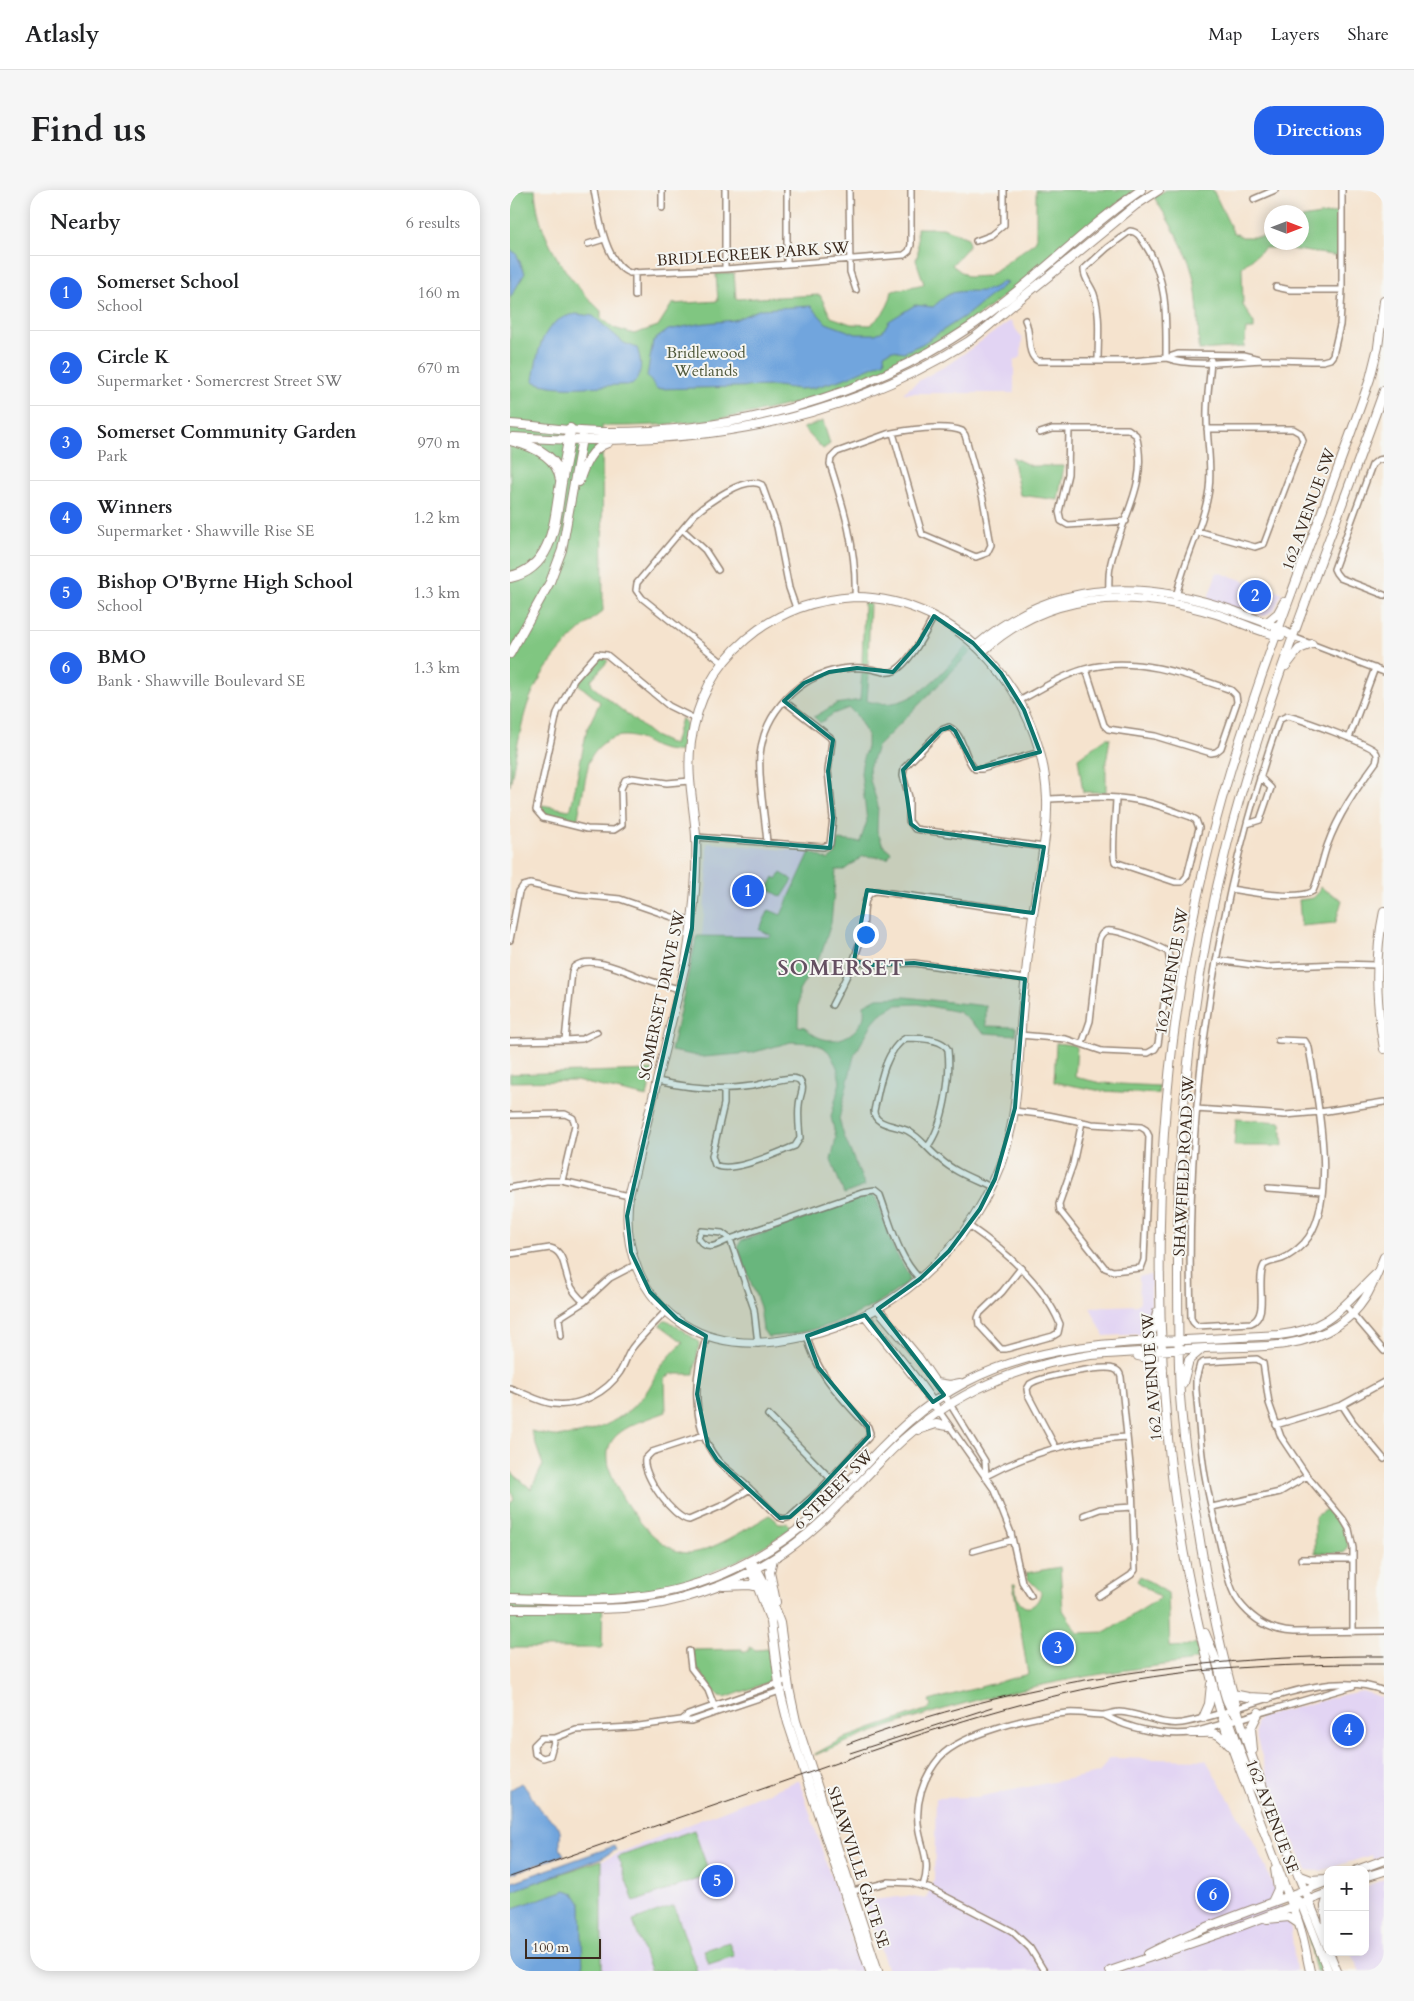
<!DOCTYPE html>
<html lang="en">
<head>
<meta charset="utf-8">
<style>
  :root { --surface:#fff; --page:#f6f6f6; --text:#202124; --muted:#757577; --line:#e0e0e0; --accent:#2563eb }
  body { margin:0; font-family:Cardo,serif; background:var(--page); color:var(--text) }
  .controls { position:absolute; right:15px; bottom:15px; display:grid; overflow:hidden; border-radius:10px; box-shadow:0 2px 12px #0003 }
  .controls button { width:45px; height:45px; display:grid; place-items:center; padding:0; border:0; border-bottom:1px solid var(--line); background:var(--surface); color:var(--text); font:25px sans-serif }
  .compass { position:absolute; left:754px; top:15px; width:45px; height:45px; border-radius:50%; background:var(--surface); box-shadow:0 2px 12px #0003; rotate:90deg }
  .scale { position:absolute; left:15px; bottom:12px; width:76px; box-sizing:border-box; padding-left:5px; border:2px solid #3b2a1e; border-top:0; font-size:14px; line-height:18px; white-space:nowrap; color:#3b2a1e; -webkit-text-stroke:4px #f6f6f2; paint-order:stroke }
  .you { position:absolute; left:355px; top:744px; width:18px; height:18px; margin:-12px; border:4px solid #fff; border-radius:50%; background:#1a73e8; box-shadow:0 0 0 8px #1a73e833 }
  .badge { display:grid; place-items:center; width:32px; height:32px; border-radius:50%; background:var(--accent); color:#fff; font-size:16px; font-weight:700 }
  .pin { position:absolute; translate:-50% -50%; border:2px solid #fff; box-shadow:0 1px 5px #0006 }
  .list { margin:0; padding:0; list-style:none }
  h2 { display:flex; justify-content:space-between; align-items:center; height:65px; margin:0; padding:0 20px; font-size:21px }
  h2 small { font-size:16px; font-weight:400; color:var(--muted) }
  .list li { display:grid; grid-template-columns:32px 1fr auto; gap:15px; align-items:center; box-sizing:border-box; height:75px; padding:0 20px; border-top:1px solid var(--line) }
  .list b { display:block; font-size:19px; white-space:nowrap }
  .list p { margin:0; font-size:16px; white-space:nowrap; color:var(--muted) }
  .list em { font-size:16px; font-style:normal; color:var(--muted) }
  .map { position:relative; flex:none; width:874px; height:1781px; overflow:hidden; border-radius:20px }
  header { display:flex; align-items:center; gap:30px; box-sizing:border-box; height:70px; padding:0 25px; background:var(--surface); border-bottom:1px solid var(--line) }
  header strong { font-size:24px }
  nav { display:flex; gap:28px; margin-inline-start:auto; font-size:18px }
  .intro { display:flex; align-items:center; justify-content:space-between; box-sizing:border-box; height:120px; padding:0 30px }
  h1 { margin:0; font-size:35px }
  .button { padding:12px 22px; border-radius:20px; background:var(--accent); color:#fff; font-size:18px; font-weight:700 }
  main { display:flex; gap:30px; padding:0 30px }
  aside { flex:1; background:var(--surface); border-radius:20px; box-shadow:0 2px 12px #0003 }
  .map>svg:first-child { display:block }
  .built { fill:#e2d4f3 }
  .green { fill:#80c681; stroke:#5e7850 }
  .water { fill:#71a5dd; stroke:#56687e }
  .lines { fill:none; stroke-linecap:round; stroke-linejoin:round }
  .street-casing { stroke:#988676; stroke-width:8 }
  .secondary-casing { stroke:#988676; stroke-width:10 }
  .highway-casing { stroke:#988676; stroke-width:12 }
  .street { stroke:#fff; stroke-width:5 }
  .secondary { stroke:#fff; stroke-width:8 }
  .highway { stroke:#fff; stroke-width:10 }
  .tram { stroke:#3b2a1e; stroke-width:1 }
  .rail { stroke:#3b2a1e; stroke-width:1 }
  .marked { fill:#0f766e; fill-opacity:0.2; stroke:#0f766e; stroke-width:4; stroke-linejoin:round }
  .labels { text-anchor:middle; stroke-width:4; stroke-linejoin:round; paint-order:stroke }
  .street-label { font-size:16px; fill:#3b2a1e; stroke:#f6f6f2 }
  .park-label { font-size:16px; fill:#50593c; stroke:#f6f6f2 }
  .district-label { font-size:21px; font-weight:bold; letter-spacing:1px; fill:#655062; stroke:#f6f6f2 }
</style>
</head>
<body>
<header>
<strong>Atlasly</strong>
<nav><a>Map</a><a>Layers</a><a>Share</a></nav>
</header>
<div class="intro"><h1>Find us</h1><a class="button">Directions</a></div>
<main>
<aside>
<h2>Nearby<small>6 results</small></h2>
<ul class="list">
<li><span class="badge">1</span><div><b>Somerset School</b><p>School</p></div><em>160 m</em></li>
<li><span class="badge">2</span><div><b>Circle K</b><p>Supermarket · Somercrest Street SW</p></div><em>670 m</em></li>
<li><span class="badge">3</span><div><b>Somerset Community Garden</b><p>Park</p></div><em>970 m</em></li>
<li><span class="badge">4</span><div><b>Winners</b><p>Supermarket · Shawville Rise SE</p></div><em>1.2 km</em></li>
<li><span class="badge">5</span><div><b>Bishop O'Byrne High School</b><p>School</p></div><em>1.3 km</em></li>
<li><span class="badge">6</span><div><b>BMO</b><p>Bank · Shawville Boulevard SE</p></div><em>1.3 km</em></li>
</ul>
</aside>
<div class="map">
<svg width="874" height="1781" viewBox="0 0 874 1781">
  <rect width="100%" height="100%" fill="#f6f6f2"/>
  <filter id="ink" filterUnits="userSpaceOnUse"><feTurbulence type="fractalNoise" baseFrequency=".02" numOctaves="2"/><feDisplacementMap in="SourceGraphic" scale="10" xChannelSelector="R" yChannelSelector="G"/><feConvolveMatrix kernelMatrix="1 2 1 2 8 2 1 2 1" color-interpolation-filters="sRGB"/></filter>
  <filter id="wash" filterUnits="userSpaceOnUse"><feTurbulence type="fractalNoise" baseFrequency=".0096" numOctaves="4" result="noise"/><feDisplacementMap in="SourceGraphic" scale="20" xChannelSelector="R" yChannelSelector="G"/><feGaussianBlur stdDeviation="1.12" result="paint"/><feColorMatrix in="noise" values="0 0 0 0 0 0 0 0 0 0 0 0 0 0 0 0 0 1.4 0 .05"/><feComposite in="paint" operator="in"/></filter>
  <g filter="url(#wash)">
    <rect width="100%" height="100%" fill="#f5e3ce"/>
    <path class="built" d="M500 131 512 148 511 167 504 170V203H393L410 190 439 174Z
      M707 382 772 403 764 420 754 426 697 411Z
      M200 653 300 662 260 747 192 746 197 689V654Z
      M641 1085V1120L637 1141 634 1144 594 1146 580 1117 627 1115 630 1112 629 1086Z
      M852 1501 874 1508V1667L863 1670 862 1665 810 1681 797 1680 781 1646 758 1588 745 1542 746 1533 751 1527 832 1505Z
      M599 1568 696 1570 749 1661 781 1739 786 1781H378L354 1711 397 1706 416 1709 424 1689 426 1608 467 1607 589 1583Z
      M289 1590 352 1781H92V1670Z
      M874 1689V1781H850L840 1762H855V1697Z"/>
    <path class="green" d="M0 0H25C28 49 57 88 91 121V128L104 138 124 144 148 136 162 114 208 111 206 84 224 83 226 109 310 105 321 127 341 134 360 135C373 125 379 117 382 101L414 94 406 70 408 63 407 38H433L458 48 459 56 442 75 458 87 478 86 526 51V0H626L608 13C553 57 500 105 442 144 340 211 213 238 92 236L93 421C60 447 31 476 17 516 9 542 5 570 0 596Z
      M656 0H703L723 42 732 47H752L761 41 762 52H792V28L828 22 829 66 772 58H755L732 77 733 115 744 133V139H736L734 157 689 160C688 131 689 100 679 72 670 49 657 28 644 7Z
      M313 231 320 254 313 259 293 238Z
      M502 267 521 276H554L548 310 510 305Z
      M354 413H360L358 474H352Z
      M456 457 461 462 367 557 359 578 360 590 368 615 367 641 373 655 381 662 378 668 353 666 334 680H326L321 733 312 762 289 801 288 836 295 837C312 857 340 853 352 831 355 827 354 820 354 815L367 808 395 807 476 816V836L506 837V845L474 843 449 822 408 814 386 815 370 824 363 832 344 866 329 929 334 946 355 996 334 1004 321 970 326 948 321 927 330 892 327 877 319 862 313 857 302 853 281 852 241 863 194 867 161 861 187 746 260 747 261 745 249 740 259 720 271 725 300 662 318 670 326 664 328 650 350 652 357 631 351 583 353 568 357 557V544L347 526 339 518 323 524 310 533 304 527 326 514 350 510 352 482 359 483 357 511C402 524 428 485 456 457Z
      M90 468H95L98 471 81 490 82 496 144 546 164 555 171 528C182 535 176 551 174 562 167 561 158 561 151 559 142 557 135 550 126 548 106 541 87 553 79 571L67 632 35 624 31 619 32 615 59 620 61 618 77 539 90 512 68 494 83 474Z
      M596 548H600L596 574V602H573L568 568Z
      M271 683 283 690 272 707 258 699 264 687 267 689Z
      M810 697 832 710 826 731 825 733 791 736 789 710 803 708 809 702Z
      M546 853 563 855 567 857 565 887 591 893 649 896 648 904 591 901 544 892Z
      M143 880 137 907 66 891 0 892V884Z
      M726 929 771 932 773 956H724Z
      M361 1005 366 1007 384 1060 399 1085V1091C359 1124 309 1143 258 1147L253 1140 250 1117 230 1063 228 1056 231 1051Z
      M154 1131H159L188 1151 189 1155 184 1184H161L155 1188 156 1222C139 1229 105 1237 99 1257 89 1289 144 1362 177 1363 199 1364 241 1336 260 1325L269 1333H277L281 1338C224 1380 163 1400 93 1405V1402L92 1458H0V1313L4 1310 0 1297V1281L21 1299 33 1275 21 1241C30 1243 41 1247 51 1246 85 1245 120 1227 139 1198 143 1192 145 1184 150 1178 156 1169 165 1161 173 1152L150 1135Z
      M818 1318C825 1327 846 1352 834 1363H805V1327Z
      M550 1377 553 1420 568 1443 596 1442 650 1408 627 1391 630 1386 658 1403 660 1457 678 1456 686 1453 692 1470 684 1469 679 1472C553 1486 423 1514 305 1565V1564L332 1549 418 1519 421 1515 419 1511 518 1484 503 1394H505C506 1400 506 1410 511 1414 520 1423 530 1411 531 1402L518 1389 516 1383Z
      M239 1457 246 1460 258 1459 262 1491 215 1508 209 1507 186 1477 182 1460 232 1459V1461H239Z
      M184 1640 200 1685 124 1712 108 1667Z
      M92 1670V1781H0V1701Z
      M164 1716 187 1781H140L123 1731Z
      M801 1746 814 1781H806L798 1747Z
      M219 1752 224 1766 199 1774 194 1760Z"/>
    <path class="water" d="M0 60 6 63 15 83 0 108Z
      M493 91 498 92 458 124 412 154 394 162 382 160 374 164 375 171 333 189 303 198 289 199 266 196 147 199 137 186 143 151 158 140 188 134 224 130 251 119 301 116 316 133 346 144H365L373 141 379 131 405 115 423 117C430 111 437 103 447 102 467 99 475 106 493 91Z
      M66 124 83 126 114 153 127 158C132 172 133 184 122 195 94 194 48 203 23 191 28 161 31 129 66 124Z
      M11 1593C20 1601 24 1613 32 1622 37 1627 46 1632 49 1638 53 1648 46 1654 54 1665L0 1684V1600Z
      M104 1656 106 1660 89 1669 0 1702V1693Z
      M56 1700 64 1703 71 1714 73 1781H0V1719Z"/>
  </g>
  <g filter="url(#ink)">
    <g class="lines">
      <defs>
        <path id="street" d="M84 0C88 22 95 75 120 83L215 79 394 65 399 61 401 55V0
          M152 0V18
          M215 0V79
          M277 0V74
          M339 0 340 82 346 100
          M744 9 765 0
          M466 51 482 45 494 35V0
          M78 54 94 49
          M766 97 780 100H832
          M125 106V82
          M515 130C522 143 515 164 528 171H622L656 168 668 164 733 165 749 169
          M656 168C685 178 724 171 754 170 773 170 793 171 813 171L820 169 823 165 830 135 832 100V0
          M588 171C588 149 591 125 584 104 581 95 573 88 574 79L597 58 620 41C629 42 631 49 636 56 658 90 656 129 656 168
          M559 239 558 284 549 322 551 331 558 335 616 331
          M530 243 542 239H618L626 245C640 296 609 330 600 377 598 387 599 397 599 408
          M874 269 868 270 862 275 824 379 826 383 830 388 874 405
          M173 340 195 360 208 380
          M687 341 745 357 754 354 793 250 790 243 783 239H697
          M345 407C347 360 334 318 320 274L321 268 327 262 377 244C394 240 436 234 452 241L455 245 473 309 481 355 477 363 466 367 412 344 383 243
          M666 408C673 370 694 336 699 299 702 275 697 253 697 230 696 210 700 190 701 170
          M783 447 874 482
          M213 473 132 408 126 400 127 393 185 324C198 313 235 285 252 295L267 337 279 398 286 418
          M509 511C531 499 551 486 575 479 623 465 676 484 721 500L726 505 727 512 711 558 706 562 701 563 645 546 598 539 594 535 576 479
          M839 548 865 478
          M530 562 472 579H465C453 568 455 545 439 537L431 540 394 578 393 586 399 607V631L405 639 534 657
          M180 591 157 593 122 588 115 590 111 599 112 635 104 640 77 639 33 628 26 620 47 523 64 490 87 464 97 465 159 516 185 529
          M537 609C567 608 597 605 626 610 645 613 663 621 681 627L686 630 689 638 677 686 672 692H665L605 672C601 664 606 620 606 608
          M737 634 750 630 761 598 750 587
          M186 647 313 657 320 654 323 628 318 581 322 551 320 547 274 511
          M257 653C255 624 248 593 250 565 254 522 289 486 331 479 338 478 346 477 354 478 362 478 376 485 384 481 399 474 417 441 424 426
          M721 699C739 702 789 711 803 701 809 688 812 670 817 656 828 625 847 598 866 572 868 567 868 564 865 561 859 554 788 528 777 526L769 530C702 722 675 925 681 1128L683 1132 687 1136 741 1133C760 1126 745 1090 754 1075 760 1071 766 1071 772 1069 780 1066 788 1059 794 1053 830 1014 807 906 799 858L795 851 768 850
          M0 750 9 702 13 696 20 694 69 705 110 709 162 727 183 730
          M344 770 363 775 404 773 515 789
          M707 770 757 777 828 774 866 775
          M322 815C335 790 348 766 353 738 355 726 351 703 366 701L523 723
          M510 845 556 849 592 861 638 863 645 859 648 854 660 772 658 762C649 756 606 738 596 741 592 743 590 746 589 750L580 831 572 854
          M55 850 72 849 87 842
          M0 851 55 850 62 782 64 777C80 763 119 783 135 789 146 793 158 796 169 799
          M147 891C178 898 210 901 242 896 252 895 284 883 290 891 295 897 291 903 290 909 287 922 289 935 290 948L285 956C266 963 223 984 205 975L202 966 214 914V899
          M686 919 775 925 810 922 874 912
          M504 921 538 925 582 934 631 937 636 940 639 946 634 1070 631 1078 603 1081 595 1078 550 1021 549 1014 563 974 572 932
          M0 925 55 924 63 928 65 935 52 991
          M418 956C434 934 441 887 438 860 433 848 408 848 396 848 374 860 369 899 364 921 364 936 387 935 398 941 411 948 418 960 430 969 444 982 464 989 481 997
          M0 998 36 991H52L119 1006
          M758 998 812 1002
          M459 1036C494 1060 533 1093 550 1134L548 1143 543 1146 496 1159H491L469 1135 468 1128 470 1123 492 1102 511 1078
          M0 1064 40 1058C55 1061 54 1081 59 1092 62 1100 68 1107 74 1112
          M836 1116 874 1161
          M51 1146 49 1128 74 1112 100 1088 125 1075
          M197 1146C183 1183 181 1235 206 1268 212 1277 222 1282 229 1289 243 1301 255 1314 268 1327L274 1329 280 1327 310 1300 358 1248 360 1243 358 1237C333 1209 306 1184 297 1146
          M248 1154 244 1119 220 1049 212 1043 191 1041 188 1048C198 1063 206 1055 220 1049L352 1003 365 1001 370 1005C381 1035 388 1067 410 1089
          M0 1198C15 1203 28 1212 44 1214 69 1217 96 1203 110 1182 115 1174 117 1165 122 1158 132 1145 145 1133 156 1121
          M440 1214 475 1271 476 1286
          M832 1215 843 1232 874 1269
          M429 1221 483 1298 501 1343 512 1392 521 1406
          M258 1225 321 1289
          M766 1235 832 1215 874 1192
          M194 1245 142 1262 135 1269C132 1285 163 1328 179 1330L216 1314 240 1299
          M546 1258 518 1205 517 1199 520 1194C529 1187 593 1175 604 1179 608 1180 610 1183 611 1187L622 1295 625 1380 621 1385 589 1406
          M476 1286C520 1262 567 1250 616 1247
          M702 1317 770 1302 797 1286
          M574 1325 590 1319 623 1317
          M463 1361 502 1350
          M791 1369H843
          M843 1442V1358L839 1339 833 1329 797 1286 771 1247 759 1213 753 1173 747 1169 694 1172 690 1174 686 1189V1200C689 1230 690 1262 696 1291 700 1314 706 1336 711 1358 716 1376 718 1397 729 1412 743 1430 761 1441 784 1442L874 1441
          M179 1461 181 1478 198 1500 205 1518
          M594 1525C619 1539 652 1546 681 1543L843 1496
          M172 1530 178 1525 278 1490
          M45 1548 40 1566 33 1568 25 1564 24 1555 31 1548H45L66 1540 122 1537 171 1530 181 1531 273 1500
          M413 1696C421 1673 413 1662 409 1641 404 1614 413 1587 430 1567 452 1543 524 1526 557 1523 569 1522 582 1525 594 1525 599 1524 605 1522 609 1522 631 1523 650 1536 672 1533 733 1523 814 1476 874 1501
          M339 1702 379 1692 401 1693 421 1699 502 1741 520 1758 534 1781"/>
        <path id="secondary" d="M0 234C31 236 63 242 94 242 222 243 353 209 460 137 520 96 571 41 631 0
          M3 247C165 258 315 241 456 153 475 141 491 124 509 110 548 79 587 47 626 15L649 0
          M69 292C74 276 81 258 98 253
          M345 407C452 408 533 506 537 609 538 638 532 666 528 694 523 720 520 747 517 773 515 796 512 818 511 840 508 873 508 906 501 938 479 1041 395 1125 292 1147 251 1156 209 1157 173 1134 130 1106 112 1057 119 1006L176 771C183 730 188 689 186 646 184 615 176 584 181 552 193 466 261 412 345 407Z
          M756 433 768 423 774 412
          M466 456C542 389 632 389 724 421 744 429 765 434 783 447
          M472 462C539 399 623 399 706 424 727 430 749 443 771 446
          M0 464 40 392 52 360 72 248
          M776 476 789 459 802 454
          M874 721C864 768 866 812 874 859
          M368 1119 408 1167 436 1208
          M355 1125C378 1156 405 1184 425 1216
          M634 1151 643 1140 647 1122
          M628 1166 641 1169 653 1180
          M427 1193 440 1195 450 1193
          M673 1193 679 1170 692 1159
          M408 1240 426 1234 438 1236
          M263 1369 260 1382 266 1412
          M245 1376 255 1394 270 1433 279 1498 286 1531 368 1781
          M240 1377 261 1432 270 1501 278 1533 360 1781
          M213 1396 240 1395 249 1397
          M0 1408C41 1409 83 1412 124 1407 195 1400 265 1365 316 1315 364 1268 395 1224 456 1192 516 1161 579 1154 646 1151 687 1150 728 1147 769 1145 820 1139 831 1118 865 1085
          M0 1419C38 1419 76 1420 114 1418 166 1415 219 1396 263 1369 306 1343 337 1305 372 1270 430 1209 498 1177 581 1165 619 1163 657 1160 695 1158 739 1156 789 1161 828 1135 855 1118 862 1096 874 1067
          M695 1443C699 1453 704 1463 707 1473 713 1490 713 1517 730 1528
          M723 1504 738 1507 758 1508
          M711 1523 719 1530C729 1555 739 1597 759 1615
          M693 1528 699 1514 701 1494
          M681 1543C702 1544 705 1538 719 1555
          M743 1560 741 1538 749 1522
          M847 1680 874 1670
          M788 1685 801 1690 816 1689
          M855 1687 874 1681
          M818 1706 815 1716 818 1745
          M787 1710 791 1713 818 1781
          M762 1712 768 1699 765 1679
          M757 1729 779 1727 788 1733
          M818 1758C789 1685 756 1614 733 1539 712 1469 697 1398 686 1326 679 1286 673 1246 670 1206 668 1162 668 1119 668 1076 667 933 682 791 718 651 758 497 821 350 874 200
          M819 1762 827 1781
          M638 1764C696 1734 758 1715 818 1691
          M600 1781 720 1740 818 1703
          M800 1781C797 1768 795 1754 791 1741 787 1725 780 1710 774 1694 757 1648 738 1602 721 1555 703 1503 691 1449 680 1395 665 1325 657 1253 653 1182 641 978 661 774 721 578 762 446 815 319 860 189L868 157 874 111"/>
        <path id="highway" d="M0 250C21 255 48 266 51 290
          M0 387C44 378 45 329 51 293 54 275 59 257 60 239"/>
      </defs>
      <use href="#street" class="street-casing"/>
      <use href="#secondary" class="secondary-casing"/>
      <use href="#highway" class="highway-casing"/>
      <use href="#street" class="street"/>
      <use href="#secondary" class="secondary"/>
      <use href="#highway" class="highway"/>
      <path class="tram" d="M337 1554C509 1490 691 1465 874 1466
        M340 1563 483 1517"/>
      <path class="rail" d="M0 1687C100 1651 201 1617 301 1582 402 1546 505 1511 611 1492 698 1476 786 1474 874 1474"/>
    </g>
  </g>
  <path class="marked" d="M424 426 463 453 491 483 514 520 530 562 465 579 445 541 440 537 431 540 393 580 401 634 409 640 534 657 523 723 357 700 344 771 363 775 404 773 515 789 505 918 485 989 470 1019 439 1061 410 1089 368 1119 434 1205 423 1212 355 1125 297 1146 308 1177 358 1237 359 1246 298 1311 280 1327 270 1328 207 1270 198 1256 187 1204 196 1146 167 1129 140 1102 121 1062 117 1026 182 738 186 647 320 658 323 628 318 581 323 550 274 511 294 493 319 482 347 478 383 482 408 454Z"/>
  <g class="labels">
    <g class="street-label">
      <text transform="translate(243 63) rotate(-4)" y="6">BRIDLECREEK PARK SW</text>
      <text transform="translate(798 319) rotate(-70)" y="6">162 AVENUE SW</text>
      <text transform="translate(661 781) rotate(-80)" y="6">162 AVENUE SW</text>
      <text transform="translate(151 805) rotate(-78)" y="6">SOMERSET DRIVE SW</text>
      <text transform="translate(673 976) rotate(-87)" y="6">SHAWFIELD ROAD SW</text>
      <text transform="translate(641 1187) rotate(-94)" y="6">162 AVENUE SW</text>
      <text transform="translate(323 1299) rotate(-45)" y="6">6 STREET SW</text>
      <text transform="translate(763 1626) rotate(69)" y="6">162 AVENUE SE</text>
      <text transform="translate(349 1677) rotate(72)" y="6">SHAWVILLE GATE SE</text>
    </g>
    <g class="park-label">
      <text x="196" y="168">Bridlewood<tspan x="196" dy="18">Wetlands</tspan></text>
    </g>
    <g class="district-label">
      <text x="331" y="785">SOMERSET</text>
    </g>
  </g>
</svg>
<div class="controls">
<button>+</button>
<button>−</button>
</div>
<svg class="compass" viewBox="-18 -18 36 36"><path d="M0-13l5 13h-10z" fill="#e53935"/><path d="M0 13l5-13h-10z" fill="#757577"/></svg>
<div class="scale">100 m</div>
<div class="you"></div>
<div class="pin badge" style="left:238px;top:701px">1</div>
<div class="pin badge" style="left:745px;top:406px">2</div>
<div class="pin badge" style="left:548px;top:1458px">3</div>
<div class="pin badge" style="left:838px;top:1540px">4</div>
<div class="pin badge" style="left:207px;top:1691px">5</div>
<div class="pin badge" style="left:703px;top:1705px">6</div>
</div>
</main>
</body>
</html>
